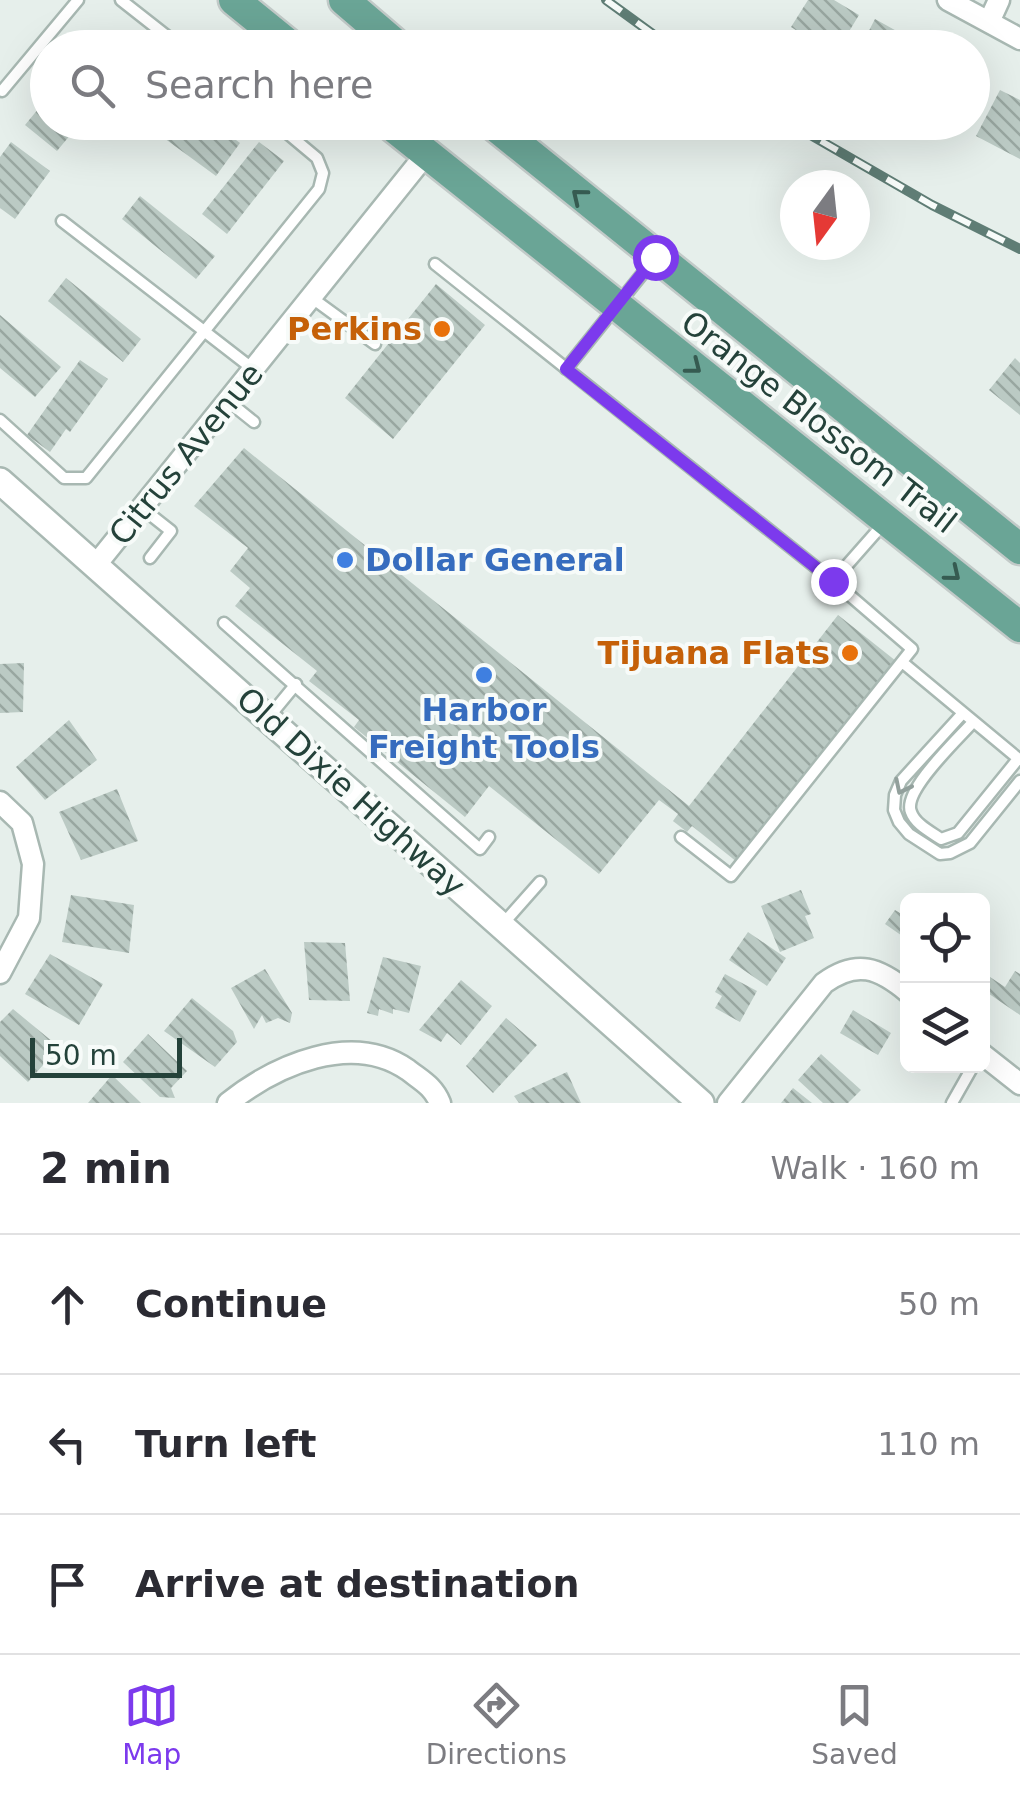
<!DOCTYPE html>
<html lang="en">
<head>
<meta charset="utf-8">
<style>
  :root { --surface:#fff; --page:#f2f2f3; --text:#2b2b33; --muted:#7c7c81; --line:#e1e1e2; --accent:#7c3aed }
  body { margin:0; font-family:"DejaVu Sans",sans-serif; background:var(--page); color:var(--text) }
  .controls { position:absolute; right:30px; bottom:30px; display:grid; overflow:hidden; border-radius:15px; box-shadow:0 10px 40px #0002 }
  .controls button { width:90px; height:90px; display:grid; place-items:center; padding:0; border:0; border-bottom:2px solid var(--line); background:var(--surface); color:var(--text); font:50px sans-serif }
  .compass { position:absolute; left:780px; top:170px; width:90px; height:90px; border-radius:50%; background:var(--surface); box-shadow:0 10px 40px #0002; rotate:195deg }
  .scale { position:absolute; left:30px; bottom:25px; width:152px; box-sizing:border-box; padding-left:10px; border:5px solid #24423a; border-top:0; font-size:28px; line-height:35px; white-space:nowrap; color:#24423a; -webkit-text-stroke:8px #f7fbf9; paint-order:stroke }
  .stop { position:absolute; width:30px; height:30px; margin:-22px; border:8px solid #7c3aed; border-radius:50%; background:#fff }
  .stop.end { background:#7c3aed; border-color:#fff; box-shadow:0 2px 10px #0008 }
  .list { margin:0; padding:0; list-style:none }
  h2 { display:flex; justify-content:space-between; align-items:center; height:130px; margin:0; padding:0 40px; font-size:42px }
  h2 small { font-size:32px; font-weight:400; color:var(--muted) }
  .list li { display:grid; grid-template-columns:65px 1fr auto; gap:30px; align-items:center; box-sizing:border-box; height:140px; padding:0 40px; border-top:2px solid var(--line) }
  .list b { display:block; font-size:38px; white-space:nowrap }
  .list em { font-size:32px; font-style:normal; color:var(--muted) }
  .icon { flex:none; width:55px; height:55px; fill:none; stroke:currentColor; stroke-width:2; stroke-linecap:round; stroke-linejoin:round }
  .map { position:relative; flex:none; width:1020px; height:1103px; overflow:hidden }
  .search { position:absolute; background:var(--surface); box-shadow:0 10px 40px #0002; left:30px; right:30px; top:30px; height:110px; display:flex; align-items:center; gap:25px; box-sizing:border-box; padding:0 35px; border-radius:55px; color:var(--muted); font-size:38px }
  .sheet { height:550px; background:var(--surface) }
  nav { display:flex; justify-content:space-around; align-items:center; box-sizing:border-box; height:140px; border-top:2px solid var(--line); background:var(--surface); font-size:28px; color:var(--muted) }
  nav a { display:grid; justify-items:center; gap:5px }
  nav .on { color:var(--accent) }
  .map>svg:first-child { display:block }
  .building { fill:url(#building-back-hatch) }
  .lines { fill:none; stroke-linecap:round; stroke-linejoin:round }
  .service-casing { stroke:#a8b8b2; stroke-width:15 }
  .minor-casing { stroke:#a8b8b2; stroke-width:25 }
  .tertiary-casing { stroke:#a8b8b2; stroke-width:30 }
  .primary-casing { stroke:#c2cac8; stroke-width:35 }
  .service { stroke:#fff; stroke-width:10 }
  .minor { stroke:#fff; stroke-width:20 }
  .tertiary { stroke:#fff; stroke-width:25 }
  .primary { stroke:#6aa596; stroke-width:30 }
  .rail-casing { stroke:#5f7d75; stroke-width:10 }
  .rail { stroke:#f7fbf9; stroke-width:6; stroke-dasharray:19; stroke-linecap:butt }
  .oneway { stroke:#365b51 }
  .oneway2 { stroke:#92a09c }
  .route { stroke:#7c3aed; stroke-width:12 }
  .food-dot { fill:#e8710a; stroke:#f7fbf9; stroke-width:4 }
  .shop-dot { fill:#3f7fe0; stroke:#f7fbf9; stroke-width:4 }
  .labels { text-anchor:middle; stroke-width:8; stroke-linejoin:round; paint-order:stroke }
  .food-label { font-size:32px; font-weight:bold; fill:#c56008; stroke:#f7fbf9; text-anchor:end }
  .street-label { font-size:32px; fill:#24423a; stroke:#f7fbf9 }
  .shop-label { font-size:32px; font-weight:bold; fill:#366cbe; stroke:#f7fbf9; text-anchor:start }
</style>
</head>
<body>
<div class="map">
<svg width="1020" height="1103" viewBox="0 0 1020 1103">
  <defs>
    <pattern id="building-back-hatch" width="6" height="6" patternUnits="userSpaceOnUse" patternTransform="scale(2.5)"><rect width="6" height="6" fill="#bbcac4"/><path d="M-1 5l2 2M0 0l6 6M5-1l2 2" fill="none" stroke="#98a6a0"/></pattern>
  </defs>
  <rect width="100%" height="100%" fill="#e6efeb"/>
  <path class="building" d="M808 0H834L859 15 839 48H824L791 27Z
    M875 19 902 34 897 44 904 48H860Z
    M100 33 118 48H88Z
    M1000 90 1020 100V159L976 136Z
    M48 97V122H81L57 151 25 125Z
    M142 122H212L240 143 216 176Z
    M11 142 50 171 15 219 0 208V157Z
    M259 142 284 161 227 234 202 214Z
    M140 196 215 256 196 279 122 219Z
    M66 278 141 339 123 362 48 301Z
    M436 284 485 325 393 439 345 398Z
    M0 315 61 367 35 397 0 368Z
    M1015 358 1020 363V415L989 390Z
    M80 360 108 379 70 432 66 429 50 452 27 435Z
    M244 448 689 806 838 615 896 661 737 862 692 826 687 832 673 821 678 814 659 800 599 874 489 786 465 817 354 727 359 720 309 681 317 671 235 606 250 588 230 571 248 548 194 506Z
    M24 663 23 712 0 713V664Z
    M69 720 97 760 45 800 16 767Z
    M117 789 138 841 81 860 59 812Z
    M801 890 811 914 805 916 814 938 780 952 761 906Z
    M71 895 134 905 129 953 62 942Z
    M908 902V940L885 924 895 910 900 913Z
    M748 932 786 958 767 986 729 960Z
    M304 942 345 943 350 1001 309 1000Z
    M50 954 103 984 79 1025 25 994Z
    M383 957 421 966 409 1013 393 1009V1014L379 1009 378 1016 367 1013Z
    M265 969 292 1013 290 1023 278 1018 266 1023 262 1015 254 1029 231 988Z
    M1015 971 1020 974V1015L982 989 990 977 1005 987Z
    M725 974 757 991 740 1022 715 1008 722 996 715 992Z
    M461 980 492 1006 461 1045 447 1033 441 1042 419 1030Z
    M192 998 233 1031 237 1042 215 1067 164 1031Z
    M13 1009 59 1047 28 1082 0 1056V1022Z
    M853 1010 891 1033 878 1055 840 1033Z
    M506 1018 537 1045 493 1093 466 1066Z
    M148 1034 187 1071 171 1088 175 1098 160 1097 123 1062Z
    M821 1054 861 1090 848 1103H823L798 1080Z
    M567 1072 581 1103H519L514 1096Z
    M112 1075 141 1103H88Z
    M793 1088 812 1103H781Z"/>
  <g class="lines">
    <defs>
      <path id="service" d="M121 0 182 48
        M2 91 78 0
        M62 221 253 369
        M435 264 833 581 912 649 731 876 681 837
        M312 298 375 344
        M566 369 655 258
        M229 402 254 422
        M0 420 64 478H86L319 189 323 173 317 158 274 122
        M142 508 171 531 150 558
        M833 581 885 522
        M224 623 480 849 489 837
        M902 662 1020 760
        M963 713 901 781 895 795 894 810 899 822 909 834 940 854 950 853 970 843 1020 781
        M268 718 296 684
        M973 722C959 738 902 791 911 812 915 824 931 832 941 839L958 833 1018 759
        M501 926 540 882
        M952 1103 973 1066"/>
      <path id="minor" d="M948 0 1020 39
        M989 22 999 0
        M95 566 426 154
        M0 802 22 823 33 864 29 918 0 973
        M982 1054 1020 1084
        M228 1103C276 1065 352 1031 408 1070 422 1081 433 1086 440 1103
        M728 1103 824 983C857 959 879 968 908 992"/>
      <path id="tertiary" d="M0 481 701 1103"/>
      <path id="primary" d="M234 0 293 48
        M344 0 400 48
        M387 122 1020 627
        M490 122 1020 549"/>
    </defs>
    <use href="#service" class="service-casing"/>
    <use href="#minor" class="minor-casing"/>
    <use href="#tertiary" class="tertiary-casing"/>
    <use href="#primary" class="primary-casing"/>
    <use href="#service" class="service"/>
    <use href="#minor" class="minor"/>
    <use href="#tertiary" class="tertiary"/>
    <use href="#primary" class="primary"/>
    <defs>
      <path id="rail" d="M606 0 672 48
        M788 122 932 205 1020 249"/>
    </defs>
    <use href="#rail" class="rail-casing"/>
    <use href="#rail" class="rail"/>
  </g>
  <defs><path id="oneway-chevron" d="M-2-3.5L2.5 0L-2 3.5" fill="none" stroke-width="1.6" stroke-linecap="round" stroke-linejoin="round" transform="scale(2.5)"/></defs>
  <g class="oneway">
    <use href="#oneway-chevron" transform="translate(579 196) rotate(-141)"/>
    <use href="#oneway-chevron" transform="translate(694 367) rotate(38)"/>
    <use href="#oneway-chevron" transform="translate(953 574) rotate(39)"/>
  </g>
  <use class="oneway2" href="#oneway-chevron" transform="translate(902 787) rotate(116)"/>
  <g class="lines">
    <path class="route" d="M655 257 566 369 833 581"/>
  </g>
  <g class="food-dot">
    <circle cx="442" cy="329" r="10"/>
    <circle cx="850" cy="653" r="10"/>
  </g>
  <g class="shop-dot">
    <circle cx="345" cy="560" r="10"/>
    <circle cx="484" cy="675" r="10"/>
  </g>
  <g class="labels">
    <g class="food-label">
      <text x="422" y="340">Perkins</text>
      <text x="830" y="664">Tijuana Flats</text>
    </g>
    <g class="street-label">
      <text transform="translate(819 422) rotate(38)" y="11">Orange Blossom Trail</text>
      <text transform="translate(186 454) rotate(-51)" y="11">Citrus Avenue</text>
      <text transform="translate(351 792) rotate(42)" y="11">Old Dixie Highway</text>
    </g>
    <g class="shop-label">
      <text x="365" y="571">Dollar General</text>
      <text x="484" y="721" text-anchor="middle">Harbor<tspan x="484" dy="37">Freight Tools</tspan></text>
    </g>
  </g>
</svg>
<div class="controls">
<button><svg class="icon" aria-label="locate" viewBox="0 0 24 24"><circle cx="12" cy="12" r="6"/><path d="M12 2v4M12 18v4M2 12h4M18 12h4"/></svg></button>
<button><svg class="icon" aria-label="layers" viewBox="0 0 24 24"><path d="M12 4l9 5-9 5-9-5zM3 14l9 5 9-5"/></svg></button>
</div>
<svg class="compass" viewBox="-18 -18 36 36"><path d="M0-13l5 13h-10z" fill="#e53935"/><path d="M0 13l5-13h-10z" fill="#7c7c81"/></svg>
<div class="scale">50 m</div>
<div class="stop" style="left:655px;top:257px"></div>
<div class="stop end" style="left:833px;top:581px"></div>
<div class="search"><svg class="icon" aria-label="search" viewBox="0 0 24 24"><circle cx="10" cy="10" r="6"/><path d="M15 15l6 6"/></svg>Search here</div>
</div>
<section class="sheet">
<h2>2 min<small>Walk · 160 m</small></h2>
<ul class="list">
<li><svg class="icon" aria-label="ahead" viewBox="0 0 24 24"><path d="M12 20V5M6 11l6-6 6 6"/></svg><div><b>Continue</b></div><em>50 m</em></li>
<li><svg class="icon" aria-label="left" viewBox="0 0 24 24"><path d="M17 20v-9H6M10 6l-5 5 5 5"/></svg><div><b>Turn left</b></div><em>110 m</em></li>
<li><svg class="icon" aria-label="arrive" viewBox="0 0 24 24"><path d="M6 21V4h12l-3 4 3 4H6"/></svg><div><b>Arrive at destination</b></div></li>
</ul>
</section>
<nav>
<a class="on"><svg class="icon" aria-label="map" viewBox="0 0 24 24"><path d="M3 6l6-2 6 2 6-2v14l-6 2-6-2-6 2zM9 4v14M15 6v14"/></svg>Map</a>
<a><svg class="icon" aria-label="directions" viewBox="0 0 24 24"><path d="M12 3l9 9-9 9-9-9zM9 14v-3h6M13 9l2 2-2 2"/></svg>Directions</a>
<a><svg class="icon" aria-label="saved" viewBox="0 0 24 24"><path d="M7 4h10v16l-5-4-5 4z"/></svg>Saved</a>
</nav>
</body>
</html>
